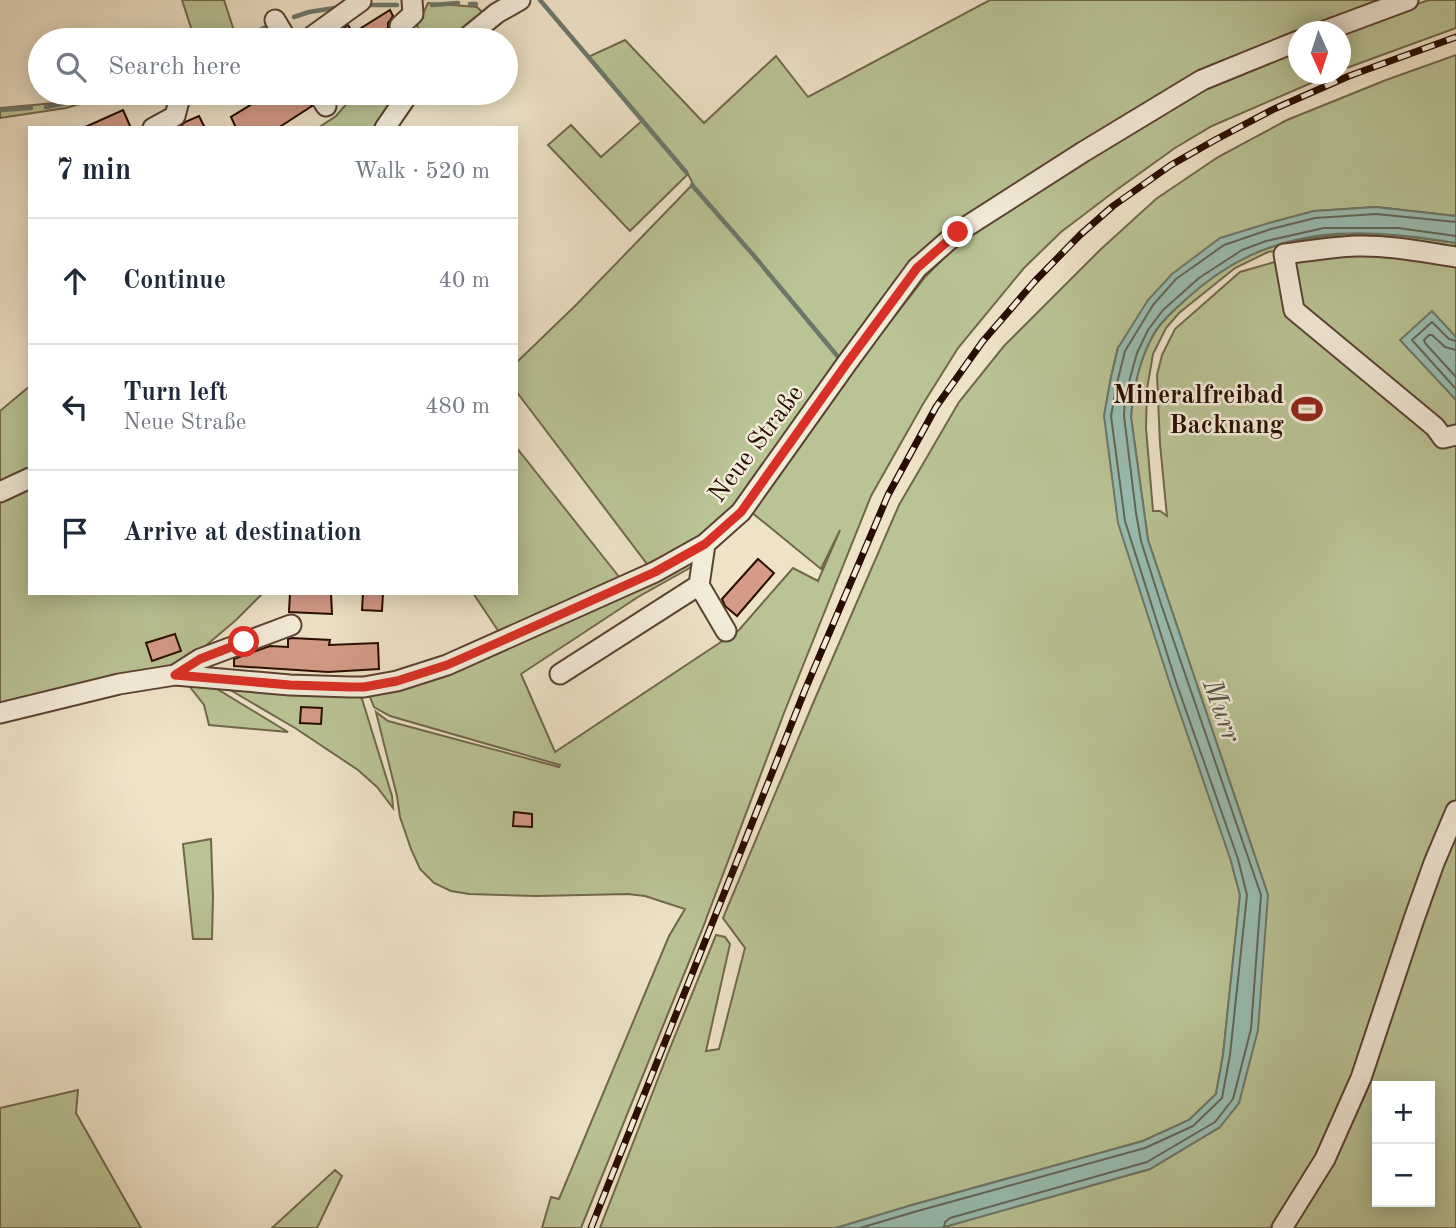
<!DOCTYPE html>
<html lang="en">
<head>
<meta charset="utf-8">
<style>
  :root { --surface:#fff; --page:#f6f6f7; --text:#1f2937; --muted:#747a83; --line:#e0e1e3 }
  body { margin:0; font-family:"Old Standard TT",serif; background:var(--page); color:var(--text) }
  .controls { position:absolute; right:21px; bottom:21px; display:grid; overflow:hidden; border-radius:0px; box-shadow:0 4px 18px #0003 }
  .controls button { width:63px; height:63px; display:grid; place-items:center; padding:0; border:0; border-bottom:2px solid var(--line); background:var(--surface); color:var(--text); font:35px sans-serif }
  .compass { position:absolute; left:1288px; top:21px; width:63px; height:63px; border-radius:50%; background:var(--surface); box-shadow:0 4px 18px #0003; rotate:177deg }
  .stop { position:absolute; width:21px; height:21px; margin:-16px; border:5px solid #d93025; border-radius:50%; background:#fff }
  .stop.end { background:#d93025; border-color:#fff; box-shadow:0 2px 7px #0008 }
  .list { margin:0; padding:0; list-style:none }
  h2 { display:flex; justify-content:space-between; align-items:center; height:91px; margin:0; padding:0 28px; font-size:30px }
  h2 small { font-size:23px; font-weight:400; color:var(--muted) }
  .list li { display:grid; grid-template-columns:46px 1fr auto; gap:21px; align-items:center; box-sizing:border-box; height:126px; padding:0 28px; border-top:2px solid var(--line) }
  .list b { display:block; font-size:26px; white-space:nowrap }
  .list p { margin:0; font-size:23px; white-space:nowrap; color:var(--muted) }
  .list em { font-size:23px; font-style:normal; color:var(--muted) }
  .icon { flex:none; width:38px; height:38px; fill:none; stroke:currentColor; stroke-width:2; stroke-linecap:round; stroke-linejoin:round }
  .map { position:relative; flex:none; width:1456px; height:1228px; overflow:hidden }
  .search { position:absolute; background:var(--surface); box-shadow:0 4px 18px #0003; left:28px; top:28px; width:490px; height:77px; display:flex; align-items:center; gap:18px; box-sizing:border-box; padding:0 24px; border-radius:38px; color:var(--muted); font-size:26px }
  .panel { position:absolute; background:var(--surface); box-shadow:0 4px 18px #0003; left:28px; top:126px; width:490px; height:469px; border-radius:0px }
  .map>svg:first-child { display:block }
  .green { fill:#bac394; stroke:#71684a; stroke-width:2; fill-rule:evenodd }
  .water { fill:#99beb2; stroke:#6c776b; stroke-width:2 }
  .lines { fill:none; stroke-linecap:round; stroke-linejoin:round }
  .shore { stroke:#606659; stroke-width:2 }
  .stream { stroke:#6c776b; stroke-width:4.5 }
  .building { fill:#d59b88; stroke:#280d00; stroke-width:2 }
  .minor-casing { stroke:#5a4232; stroke-width:23 }
  .minor { stroke:#f4ecdb; stroke-width:19 }
  .rail-casing { stroke:#280d00; stroke-width:7 }
  .rail { stroke:#f4ecdb; stroke-width:4.5; stroke-dasharray:13; stroke-linecap:butt }
  .route { stroke:#d93025; stroke-width:9 }
  .labels { text-anchor:middle; stroke-width:5; stroke-linejoin:round; paint-order:stroke }
  .poi-label { font-size:26px; font-weight:bold; fill:#280d00; stroke:#f4ecdb; text-anchor:end }
  .street-label { font-size:26px; fill:#280d00; stroke:#f4ecdb }
  .water-label { font-size:28px; font-style:italic; fill:#555447; stroke:#f4ecdb }
</style>
</head>
<body>
<div class="map">
<svg width="1456" height="1228" viewBox="0 0 1456 1228">
  <rect width="100%" height="100%" fill="#eee2c7"/>
  <filter id="stains"><feTurbulence type="fractalNoise" baseFrequency=".00286" numOctaves="4"/><feColorMatrix values="0 0 0 0 .2 0 0 0 0 .09 0 0 0 0 .02 0 0 0 .5 -.17"/></filter>
  <radialGradient id="worn" r=".72"><stop offset=".6" stop-color="#630" stop-opacity="0"/><stop offset="1" stop-color="#630" stop-opacity=".3"/></radialGradient>
  <path class="green" d="M182 0H224L235 34 220 40H195Z
    M990 0H1395L1358 13 1310 31 1298 32V36L1199 76 912 267 732 508 694 541 647 564 516 391V363L577 304 693 184 688 174 630 231 548 145 571 125 601 157 643 120 588 57 625 40 704 123 776 56 808 97Z
    M1429 0H1456V28L1341 70 1340 32 1359 23Z
    M428 3 477 7 481 11 482 21 460 40H424L425 39 417 26Z
    M1298 47V74H1332L1212 126 1175 148 1115 191 1061 232 1024 268 958 348 923 404 871 496 784 713 702 930 581 1228H542L551 1197 559 1199 669 936 685 909 645 896 628 894 537 896 469 894 451 891 434 883 420 869 411 849 400 817 397 796 376 712 388 721 559 767 560 765 390 716 374 707 370 697 371 693 690 562 695 565 638 597 521 674 555 752 739 630 793 568 818 581 840 530 821 569 750 511 856 366 926 276 964 238 1202 85Z
    M1456 55V216L1376 207 1314 211 1269 223 1118 347 1111 377 1104 416 1215 812 1231 861 1240 895 1223 1055 1216 1094 1189 1120 1143 1141 912 1205 836 1228H600L668 1053 716 935 725 937 730 944 706 1051 719 1049 745 948 723 918 814 701 899 505 959 402 1004 346 1100 250 1156 199 1218 157 1287 120 1386 80Z
    M356 93H402L377 128H318L336 116Z
    M95 94 96 99 66 108 0 118V108L55 103Z
    M1358 234 1398 235 1456 243V255L1299 247 1268 252 1235 268 1179 313 1166 328 1153 354 1147 389 1146 428 1153 511H1160L1167 516 1160 444 1157 375 1162 355 1175 329 1240 272 1278 261 1388 252 1456 263V1228H940L1150 1169 1220 1127 1268 895 1148 540 1131 417C1133 389 1140 358 1154 334 1162 320 1175 310 1186 299 1239 251 1287 236 1358 234ZM1377 1086H1430V1202H1377Z
    M30 386V467L0 482V411Z
    M516 447 620 578 499 632 473 593H516Z
    M30 486V593H263L236 620 196 654 163 671 0 708V499Z
    M190 683 212 686 288 732 209 725 204 705 190 687Z
    M225 687 358 695 362 699 392 796 393 808 377 787 358 770 295 728Z
    M211 839 213 896 212 939H193L183 844Z
    M78 1090 76 1113 141 1228H0V1108Z
    M335 1170 342 1176 317 1228H272Z"/>
  <path class="water" d="M1376 207 1456 216V243C1415 236 1364 230 1323 235 1268 242 1227 262 1185 300 1174 310 1161 321 1153 335 1140 359 1133 389 1131 417L1148 540 1268 895 1258 1030 1239 1103 1220 1127 1150 1169 941 1228H836L912 1205 1143 1141 1189 1120 1216 1094 1223 1055 1240 895 1231 861 1170 684 1118 523 1104 416 1111 377 1118 348 1148 300 1172 274 1220 238 1269 223 1314 211Z
    M1432 311 1456 337V400L1400 340Z"/>
  <g class="lines">
    <path class="shore" d="M1456 341 1449 339 1432 322 1412 340 1456 389
      M1456 350 1445 347 1432 335H1429L1424 340 1425 343 1456 377
      M860 1228 914 1212 1145 1148 1193 1126 1222 1098 1230 1055 1247 895 1238 859 1176 682 1125 521 1111 416 1118 379 1125 351 1153 305 1176 279 1224 245 1271 229 1315 218 1376 214 1456 222
      M944 1228 945 1222 950 1218 1147 1162 1215 1122 1233 1099 1251 1029 1261 895 1161 604 1141 541 1136 513 1124 416 1125 396 1137 353 1148 330 1163 310 1199 278 1242 250 1266 241 1324 228H1398L1456 236"/>
    <path class="stream" d="M540 0 686 172
      M470 4H476
      M366 5H397
      M432 5 458 3
      M294 17 309 12 341 7
      M238 40 266 27
      M46 107 95 97
      M0 110 31 108
      M692 185 755 257 839 358"/>
  </g>
  <path class="building" d="M390 10 393 16 388 23V28L391 34 397 38 406 36 409 40H328L348 25 353 33Z
    M270 93H281L286 102 300 93H304L312 106 278 128H236L231 117Z
    M123 110 131 128H83Z
    M199 116 205 128H179L185 122Z
    M758 559 774 573 737 616 725 606 722 599Z
    M290 593H331L332 614 289 612Z
    M363 593H383L382 611 362 610Z
    M175 634 181 651 152 661 146 643Z
    M292 638 330 640 329 645 378 643 379 669 328 672 234 666V659L270 646 288 647V639Z
    M301 707 322 708 321 724 300 723Z
    M514 812 532 814V827L513 826Z"/>
  <g class="lines">
    <defs>
      <path id="minor" d="M275 20 287 40
        M400 26 413 14 412 0
        M1322 32 1408 0
        M307 40 361 1
        M464 40 497 13 520 0
        M318 93 326 106
        M153 128 175 116 181 93
        M385 128 409 93
        M1456 257C1423 252 1390 245 1356 246 1332 247 1308 251 1284 254L1294 310 1435 427 1443 438 1456 435
        M0 492 30 478
        M699 585 726 631
        M560 674 699 585 705 544
        M175 675 200 659 291 625
        M0 713 119 684 175 675 290 685 350 687H364L397 681 447 665 655 572 705 544 741 512 847 363 917 268 958 232 1083 152 1202 80 1298 41
        M1282 1228 1325 1159 1361 1078 1414 919 1434 863 1456 811"/>
    </defs>
    <use href="#minor" class="minor-casing"/>
    <use href="#minor" class="minor"/>
    <defs>
      <path id="rail" d="M591 1228 805 690 888 495 936 407 983 341 1035 281 1080 235 1113 206 1171 165 1215 140 1274 109 1349 76 1456 37"/>
    </defs>
    <use href="#rail" class="rail-casing"/>
    <use href="#rail" class="rail"/>
  </g>
  <g class="lines">
    <path class="route" d="M244 642 200 659 175 675 290 685 350 687H364L397 681 447 665 506 639 655 572 705 544 741 512 847 363 917 268 958 232"/>
  </g>
  <defs>
    <symbol id="stadium-bare" viewBox="-9 -9 18 18"><path d="M0-5a6.5 5 0 1 0 0 10a6.5 5 0 1 0 0-10ZM-3.5-1.8h7v3.6h-7Z" fill="#8f2418" stroke="#f4ecdb" stroke-width="2.5" paint-order="stroke"/></symbol>
  </defs>
  <g fill-rule="evenodd">
    <use href="#stadium-bare" x="1285" y="387" width="44" height="44"/>
  </g>
  <g class="labels">
    <g class="poi-label">
      <text x="1284" y="403">Mineralfreibad<tspan x="1284" dy="30">Backnang</tspan></text>
    </g>
    <g class="street-label">
      <text transform="translate(755 443) rotate(-53)" y="9">Neue Straße</text>
    </g>
    <g class="water-label">
      <text transform="translate(1223 710) rotate(70)" y="10">Murr</text>
    </g>
  </g>
  <rect width="100%" height="100%" filter="url(#stains)"/>
  <rect width="100%" height="100%" fill="url(#worn)"/>
</svg>
<div class="controls">
<button>+</button>
<button>−</button>
</div>
<svg class="compass" viewBox="-18 -18 36 36"><path d="M0-13l5 13h-10z" fill="#e53935"/><path d="M0 13l5-13h-10z" fill="#747a83"/></svg>
<div class="stop" style="left:244px;top:642px"></div>
<div class="stop end" style="left:958px;top:232px"></div>
<div class="search"><svg class="icon" aria-label="search" viewBox="0 0 24 24"><circle cx="10" cy="10" r="6"/><path d="M15 15l6 6"/></svg>Search here</div>
<section class="panel">
<h2>7 min<small>Walk · 520 m</small></h2>
<ul class="list">
<li><svg class="icon" aria-label="ahead" viewBox="0 0 24 24"><path d="M12 20V5M6 11l6-6 6 6"/></svg><div><b>Continue</b></div><em>40 m</em></li>
<li><svg class="icon" aria-label="left" viewBox="0 0 24 24"><path d="M17 20v-9H6M10 6l-5 5 5 5"/></svg><div><b>Turn left</b><p>Neue Straße</p></div><em>480 m</em></li>
<li><svg class="icon" aria-label="arrive" viewBox="0 0 24 24"><path d="M6 21V4h12l-3 4 3 4H6"/></svg><div><b>Arrive at destination</b></div></li>
</ul>
</section>
</div>
</body>
</html>
